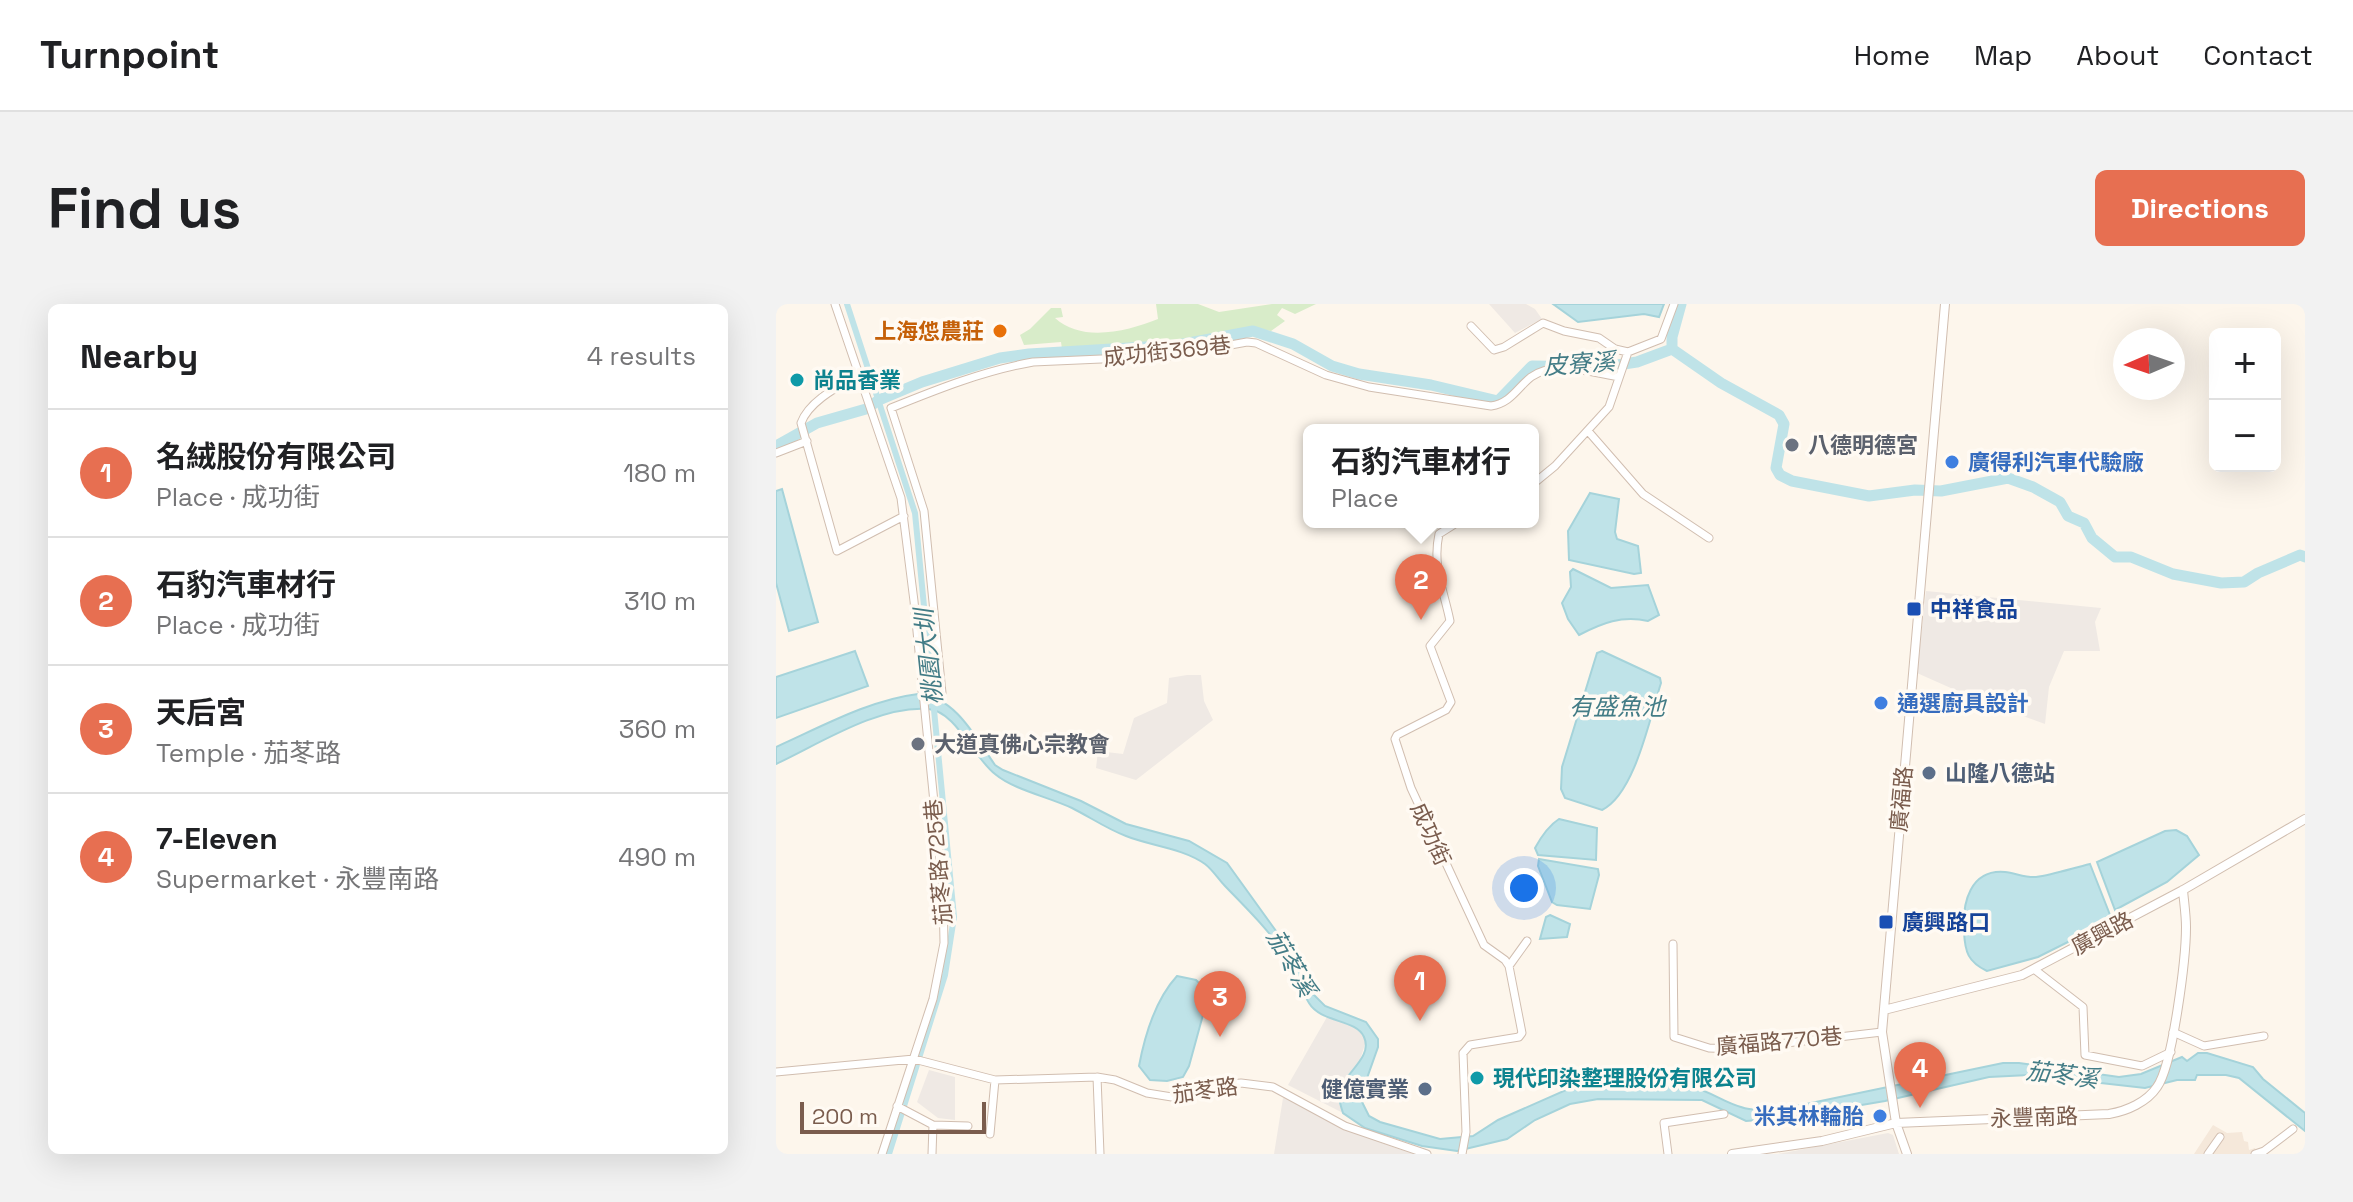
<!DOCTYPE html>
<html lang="en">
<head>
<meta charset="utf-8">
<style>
  :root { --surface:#fff; --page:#f2f2f2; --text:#202124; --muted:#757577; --line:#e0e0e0; --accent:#e76f51 }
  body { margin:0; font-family:"Space Grotesk","Noto Sans TC",sans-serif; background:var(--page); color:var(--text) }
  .controls { position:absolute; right:24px; top:24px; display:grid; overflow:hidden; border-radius:12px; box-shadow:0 8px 32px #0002 }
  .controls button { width:72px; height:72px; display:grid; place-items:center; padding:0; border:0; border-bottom:2px solid var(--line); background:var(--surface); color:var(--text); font:40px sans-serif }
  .compass { position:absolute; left:1337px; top:24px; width:72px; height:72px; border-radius:50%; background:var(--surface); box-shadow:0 8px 32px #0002; rotate:268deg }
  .scale { position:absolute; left:24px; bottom:20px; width:186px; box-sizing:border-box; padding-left:8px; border:4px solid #7a5c4d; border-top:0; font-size:22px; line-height:28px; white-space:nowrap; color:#7a5c4d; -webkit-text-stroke:6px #fffaf3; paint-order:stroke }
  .you { position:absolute; left:748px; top:584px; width:28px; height:28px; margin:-20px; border:6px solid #fff; border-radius:50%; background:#1a73e8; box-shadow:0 0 0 12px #1a73e833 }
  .badge { display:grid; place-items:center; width:52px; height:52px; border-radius:50%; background:var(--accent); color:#fff; font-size:26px; font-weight:700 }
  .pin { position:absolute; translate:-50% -66px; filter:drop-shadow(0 2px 4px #0008) }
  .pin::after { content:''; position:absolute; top:42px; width:28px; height:24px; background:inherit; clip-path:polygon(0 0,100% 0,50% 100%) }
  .popup { position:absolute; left:527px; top:120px; width:236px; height:104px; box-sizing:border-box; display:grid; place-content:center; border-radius:12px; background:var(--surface); filter:drop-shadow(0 2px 6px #0005); font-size:26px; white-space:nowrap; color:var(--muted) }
  .popup b { font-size:30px; color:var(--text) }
  .popup::after { content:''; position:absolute; left:50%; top:100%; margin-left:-16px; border:16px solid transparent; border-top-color:var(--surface) }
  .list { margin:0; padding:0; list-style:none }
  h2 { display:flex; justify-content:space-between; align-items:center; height:104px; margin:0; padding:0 32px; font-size:34px }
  h2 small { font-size:26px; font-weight:400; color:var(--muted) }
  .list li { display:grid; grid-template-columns:52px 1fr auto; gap:24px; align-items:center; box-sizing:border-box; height:128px; padding:0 32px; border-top:2px solid var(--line) }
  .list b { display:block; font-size:30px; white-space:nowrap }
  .list p { margin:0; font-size:26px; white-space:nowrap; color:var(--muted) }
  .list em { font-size:26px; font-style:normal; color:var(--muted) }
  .map { position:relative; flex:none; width:1529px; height:850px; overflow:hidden; border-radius:12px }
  header { display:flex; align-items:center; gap:48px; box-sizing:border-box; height:112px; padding:0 40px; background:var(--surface); border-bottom:2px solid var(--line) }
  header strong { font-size:38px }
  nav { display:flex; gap:44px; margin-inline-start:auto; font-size:28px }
  .intro { display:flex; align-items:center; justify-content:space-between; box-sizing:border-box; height:192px; padding:0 48px }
  h1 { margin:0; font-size:56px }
  .button { padding:20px 36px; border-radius:12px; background:var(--accent); color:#fff; font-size:28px; font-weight:700 }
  main { display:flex; gap:48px; padding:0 48px }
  aside { flex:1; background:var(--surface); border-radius:12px; box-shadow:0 8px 32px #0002 }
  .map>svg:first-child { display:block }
  .residential { fill:#f5e8da }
  .industrial { fill:#efe9e4 }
  .green { fill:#d8ecc9 }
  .water { fill:#bfe3e8; stroke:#a5d3da; stroke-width:2 }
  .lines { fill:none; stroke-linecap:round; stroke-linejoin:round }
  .canal { stroke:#bfe3e8; stroke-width:6 }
  .river { stroke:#bfe3e8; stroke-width:11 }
  .minor-casing { stroke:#d1beb0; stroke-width:9 }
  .tertiary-casing { stroke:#d1beb0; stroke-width:10 }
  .minor { stroke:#fff; stroke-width:7 }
  .tertiary { stroke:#fff; stroke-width:8 }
  .food-dot { fill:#e8710a; stroke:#fffaf3; stroke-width:3 }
  .culture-dot { fill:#0f9aa8; stroke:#fffaf3; stroke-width:3 }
  .worship-dot { fill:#6b7280; stroke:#fffaf3; stroke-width:3 }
  .shop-dot { fill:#3f7fe0; stroke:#fffaf3; stroke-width:3 }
  .transit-dot { fill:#1a4fb4; stroke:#fffaf3; stroke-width:3 }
  .service-dot { fill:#5c6f8a; stroke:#fffaf3; stroke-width:3 }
  .labels { text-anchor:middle; stroke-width:7; stroke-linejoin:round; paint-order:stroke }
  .food-label { font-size:22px; font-weight:bold; fill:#c56008; stroke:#fffaf3; text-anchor:end }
  .street-label { font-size:22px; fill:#7a5c4d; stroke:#fffaf3 }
  .culture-label { font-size:22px; font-weight:bold; fill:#0d838f; stroke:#fffaf3; text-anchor:start }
  .worship-label { font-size:22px; font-weight:bold; fill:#5b616d; stroke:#fffaf3; text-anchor:start }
  .shop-label { font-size:22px; font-weight:bold; fill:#366cbe; stroke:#fffaf3; text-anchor:start }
  .transit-label { font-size:22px; font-weight:bold; fill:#164399; stroke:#fffaf3; text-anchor:start }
  .service-label { font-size:22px; font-weight:bold; fill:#4e5e75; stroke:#fffaf3; text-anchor:start }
  .water-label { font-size:24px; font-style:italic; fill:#437c86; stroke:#fffaf3 }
</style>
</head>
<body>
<header>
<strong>Turnpoint</strong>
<nav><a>Home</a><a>Map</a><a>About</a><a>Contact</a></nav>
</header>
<div class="intro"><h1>Find us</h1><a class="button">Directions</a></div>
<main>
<aside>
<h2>Nearby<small>4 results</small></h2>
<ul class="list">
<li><span class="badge">1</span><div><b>名絨股份有限公司</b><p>Place · 成功街</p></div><em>180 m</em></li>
<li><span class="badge">2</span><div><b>石豹汽車材行</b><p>Place · 成功街</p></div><em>310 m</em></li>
<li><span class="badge">3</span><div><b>天后宮</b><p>Temple · 茄苳路</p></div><em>360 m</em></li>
<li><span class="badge">4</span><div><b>7-Eleven</b><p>Supermarket · 永豐南路</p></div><em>490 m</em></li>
</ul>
</aside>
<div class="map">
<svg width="1529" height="850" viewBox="0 0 1529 850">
  <rect width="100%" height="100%" fill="#fdf6ec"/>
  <path class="residential" d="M1437 821 1451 829 1466 828 1468 837 1472 838 1473 846 1479 844 1482 850H1418Z"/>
  <path class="industrial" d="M713 0H750L759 5 766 15 739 29Z
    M1150 287 1325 304 1319 318 1324 347H1288L1273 383 1269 420 1244 411 1242 403 1213 401 1141 369Z
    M411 371H425L428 397 437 416 360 476 320 464 322 447 347 450 358 414 391 399 393 374Z
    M551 713 578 723 586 729 590 737 583 759 563 793 567 809 512 781Z
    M153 766 179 773V816L162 814 141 798Z
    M511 793 603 838 637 850H498L507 794Z
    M1112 829 1117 831 1123 850H1002Z"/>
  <path class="green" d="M380 0H422L443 8 496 0H540L519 10 506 4 501 11 509 17 495 27 475 24 400 39 286 45 285 38 248 41 244 31 254 25 275 4H285L287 13 279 14C306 39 352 27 382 15Z"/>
  <path class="water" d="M777 0H888L883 13 868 10 802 18Z
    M6 185 42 318 13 327 0 279V187Z
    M814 189 843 195 839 228 841 235 862 242 865 269 858 270 793 256 792 227Z
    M797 265 835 284 872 281 883 311 872 317C846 311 826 319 803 331L792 315 786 299 795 283 794 268Z
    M79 347 92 382 0 414V373Z
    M826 347 884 374 885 379C874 413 859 490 826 506L789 494 785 485 786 463 821 349Z
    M142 390C179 392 200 434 219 461L227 466 305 497 350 520 413 537 451 559 521 656 537 690 549 702 590 718 602 735V743L584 794 593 812 604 818 664 835 697 832 722 816 799 782 916 783C936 788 947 798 965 803 979 808 995 805 1011 804L1227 759H1243L1343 773 1365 770 1406 753 1411 757 1422 749H1431L1477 763 1487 775 1529 809V827L1463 774 1450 771H1421L1419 776H1401L1369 784 1253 771 1213 773 1109 797 1009 814 970 817 926 796 822 795 794 800 759 816 731 835 681 847 646 842 589 824 567 809C565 803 563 797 563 791 564 771 598 755 588 733 580 715 545 719 533 699 524 685 521 669 512 655 495 628 472 606 449 582 442 575 437 566 429 560 406 544 375 542 350 532 331 525 314 513 296 504 273 493 238 486 219 470 197 453 180 407 152 405 103 401 43 440 0 460V443C45 423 93 396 142 390Z
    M783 515 821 524 820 556 762 551 759 544C765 533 772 522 783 515Z
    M1400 526 1411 532 1423 551 1391 578 1339 606 1321 558 1389 527Z
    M763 555 822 565 823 571 814 605 781 601 776 598 762 562Z
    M1314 560 1336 616 1262 653 1211 667C1192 658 1189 648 1188 628 1186 599 1194 565 1229 568 1239 569 1250 574 1260 573 1277 571 1297 564 1314 560Z
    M774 611 794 620 791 633 764 635 770 613Z
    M401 672 420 676 433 689 413 762 407 773 391 777 374 776 363 762C369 730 379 696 401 672Z"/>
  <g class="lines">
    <path class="canal" d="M71 0 139 209 178 613 169 671 113 850"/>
    <path class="river" d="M896 45 945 79 1003 111 1008 120 1000 164 1004 171 1016 177 1093 192 1139 186 1165 187 1232 174 1257 183 1284 198 1292 212 1308 219 1316 234 1339 253H1355L1397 270 1445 279 1468 278 1482 269 1524 251 1529 253
      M896 45V33L905 0
      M0 142 41 119 90 105 103 96 146 78 224 54 253 50 402 41 477 27 517 40 556 62 583 70 655 81 722 97 756 62 828 63 861 58 896 45"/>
    <defs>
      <path id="minor" d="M59 0 125 194 138 297 167 589 168 639 157 695 106 850
        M695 22 718 46 728 43 767 19 788 27 823 34 839 45 852 48
        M82 71C63 82 33 97 25 119L61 247 128 212
        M812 127 867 190 933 234
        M0 149 31 137
        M757 180 779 162 833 103 852 48 885 35 898 0
        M682 218 663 230C656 262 668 287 674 317L654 342 675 398 670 406 621 431 619 435 635 484 708 641 729 656 733 662 746 729 743 733 694 741 687 749 690 828 686 850
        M146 387 166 389 148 207 115 104C162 85 207 67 257 58L394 52 471 38 480 39 550 71 593 83 715 102C735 99 741 84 755 73 778 56 818 69 843 73
        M897 640 898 733 933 744 958 745 1106 728
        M733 662 751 637
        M1258 665 1307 703 1309 751 1366 762 1395 748
        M1397 728 1428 742 1488 732
        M0 768 138 755 219 776 321 773 339 776 371 789 402 794 431 782 465 779 497 783 569 822 651 850
        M321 773 324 850
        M121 802 157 821 156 850
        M157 821 192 822
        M214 830 219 776
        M892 850 888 819 948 810
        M1432 850 1444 833
        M1479 850 1488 847 1517 825"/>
      <path id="tertiary" d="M1108 706 1246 671 1407 586 1529 515
        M956 850 1046 837 1120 819 1333 810C1351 807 1371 798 1381 783 1397 761 1410 653 1410 623 1410 611 1408 598 1407 586
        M1131 850 1120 819 1106 728 1169 0"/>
    </defs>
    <use href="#minor" class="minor-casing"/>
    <use href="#tertiary" class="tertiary-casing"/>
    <use href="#minor" class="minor"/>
    <use href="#tertiary" class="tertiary"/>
  </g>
  <circle class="food-dot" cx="224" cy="27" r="8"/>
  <g class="culture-dot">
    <circle cx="21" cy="76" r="8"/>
    <circle cx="701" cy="774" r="8"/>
  </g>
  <g class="worship-dot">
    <circle cx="1016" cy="141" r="8"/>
    <circle cx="142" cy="440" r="8"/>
  </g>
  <g class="shop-dot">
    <circle cx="1176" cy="158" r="8"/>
    <circle cx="1105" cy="399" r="8"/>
    <circle cx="1104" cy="812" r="8"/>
  </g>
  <g class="transit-dot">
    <rect x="1130" y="297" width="16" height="16" rx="4"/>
    <rect x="1102" y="610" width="16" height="16" rx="4"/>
  </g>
  <g class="service-dot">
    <circle cx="1153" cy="469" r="8"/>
    <circle cx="649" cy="785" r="8"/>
  </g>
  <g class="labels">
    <g class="food-label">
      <text x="208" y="35">上海怹農莊</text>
    </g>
    <g class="street-label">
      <text transform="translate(391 47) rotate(-6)" y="8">成功街369巷</text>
      <text transform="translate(1125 495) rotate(-85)" y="8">廣福路</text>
      <text transform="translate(655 530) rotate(66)" y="8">成功街</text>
      <text transform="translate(162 558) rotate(-95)" y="8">茄苳路725巷</text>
      <text transform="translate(1326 629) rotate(-28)" y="8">廣興路</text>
      <text transform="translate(1003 737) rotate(-5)" y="8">廣福路770巷</text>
      <text transform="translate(429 786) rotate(-8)" y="8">茄苳路</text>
      <text transform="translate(1258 813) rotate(-2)" y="8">永豐南路</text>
    </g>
    <g class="culture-label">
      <text x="37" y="84">尚品香業</text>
      <text x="717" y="782">現代印染整理股份有限公司</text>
    </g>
    <g class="worship-label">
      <text x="1032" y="149">八德明德宮</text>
      <text x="158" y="448">大道真佛心宗教會</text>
    </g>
    <g class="shop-label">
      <text x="1192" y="166">廣得利汽車代驗廠</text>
      <text x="1121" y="407">通選廚具設計</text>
      <text x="1088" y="820" text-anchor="end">米其林輪胎</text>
    </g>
    <g class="transit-label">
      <text x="1154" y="313">中祥食品</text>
      <text x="1126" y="626">廣興路口</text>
    </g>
    <g class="service-label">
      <text x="1169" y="477">山隆八德站</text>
      <text x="633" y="793" text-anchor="end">健億實業</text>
    </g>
    <g class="water-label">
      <text transform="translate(803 60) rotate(-4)" y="8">皮寮溪</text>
      <text transform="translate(153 353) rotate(-96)" y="8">桃園大圳</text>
      <text x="841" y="411">有盛魚池</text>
      <text transform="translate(515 659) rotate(60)" y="8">茄苳溪</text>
      <text transform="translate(1286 771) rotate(7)" y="8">茄苳溪</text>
    </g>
  </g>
</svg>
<div class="controls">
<button>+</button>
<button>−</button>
</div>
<svg class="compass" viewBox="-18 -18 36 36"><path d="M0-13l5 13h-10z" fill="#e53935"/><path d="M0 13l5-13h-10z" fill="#757577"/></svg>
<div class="scale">200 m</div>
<div class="you"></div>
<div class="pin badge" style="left:644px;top:717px">1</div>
<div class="pin badge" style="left:645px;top:316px">2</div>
<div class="popup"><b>石豹汽車材行</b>Place</div>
<div class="pin badge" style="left:444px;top:733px">3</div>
<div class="pin badge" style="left:1144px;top:804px">4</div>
</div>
</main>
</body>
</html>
